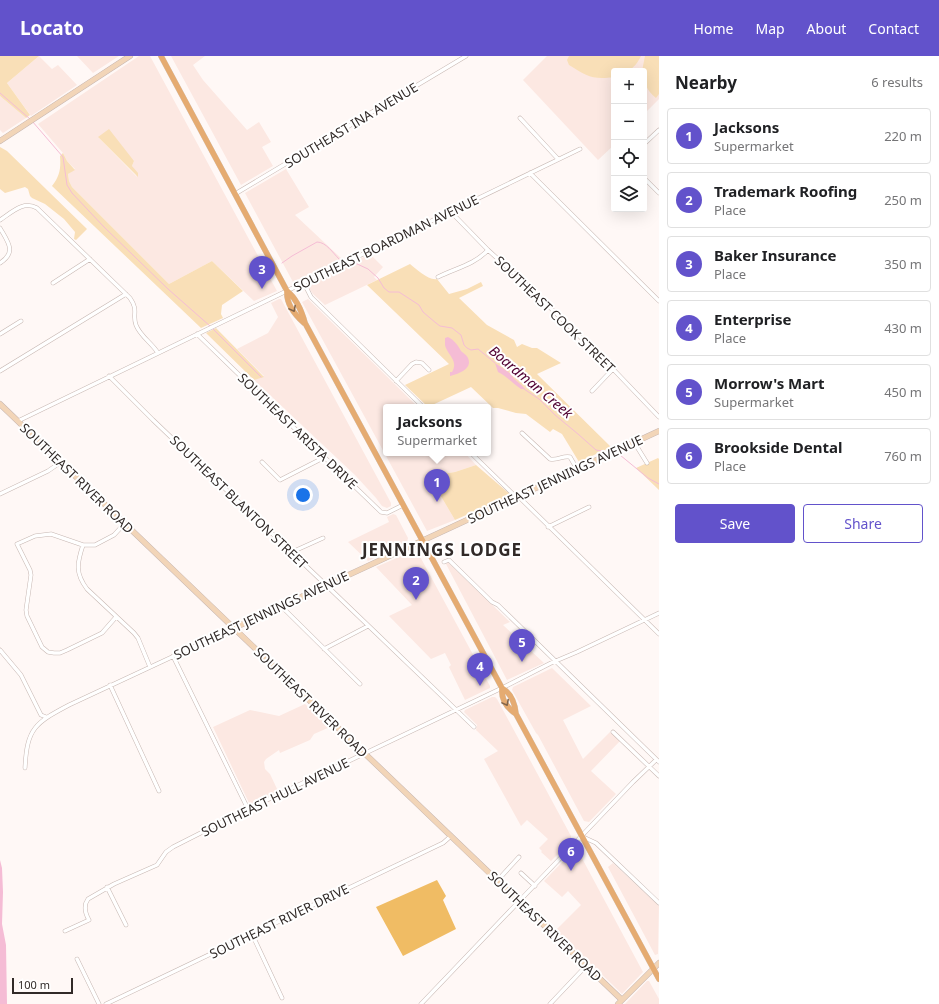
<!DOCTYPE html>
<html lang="en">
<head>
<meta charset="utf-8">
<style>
  :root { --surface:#fff; --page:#f2f2f2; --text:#202124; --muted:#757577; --line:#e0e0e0; --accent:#6252cb }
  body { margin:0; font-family:"Noto Sans",sans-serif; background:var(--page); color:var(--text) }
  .controls { position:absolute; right:12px; top:12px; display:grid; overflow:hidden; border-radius:4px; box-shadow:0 4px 16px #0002 }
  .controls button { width:36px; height:36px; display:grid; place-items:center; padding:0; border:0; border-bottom:1px solid var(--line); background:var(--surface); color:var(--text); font:20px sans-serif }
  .scale { position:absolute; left:12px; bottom:10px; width:61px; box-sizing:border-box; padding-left:4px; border:2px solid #312a28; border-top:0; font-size:11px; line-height:14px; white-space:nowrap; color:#312a28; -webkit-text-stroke:3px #fff; paint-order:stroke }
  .you { position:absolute; left:303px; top:439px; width:14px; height:14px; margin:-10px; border:3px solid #fff; border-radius:50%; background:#1a73e8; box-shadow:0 0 0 6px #1a73e833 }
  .badge { display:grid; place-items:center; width:26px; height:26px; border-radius:50%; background:var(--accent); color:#fff; font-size:13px; font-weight:700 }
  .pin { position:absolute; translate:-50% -33px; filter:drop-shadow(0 1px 2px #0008) }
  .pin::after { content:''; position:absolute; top:21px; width:14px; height:12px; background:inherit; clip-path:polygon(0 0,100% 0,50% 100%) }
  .popup { position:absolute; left:383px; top:348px; width:108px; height:52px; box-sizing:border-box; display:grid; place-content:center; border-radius:4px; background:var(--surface); filter:drop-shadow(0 1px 3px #0005); font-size:13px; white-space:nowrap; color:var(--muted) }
  .popup b { font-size:15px; color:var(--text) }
  .popup::after { content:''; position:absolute; left:50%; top:100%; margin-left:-8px; border:8px solid transparent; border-top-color:var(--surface) }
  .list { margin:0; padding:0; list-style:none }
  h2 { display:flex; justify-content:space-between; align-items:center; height:52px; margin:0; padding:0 16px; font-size:17px }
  h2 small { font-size:13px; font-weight:400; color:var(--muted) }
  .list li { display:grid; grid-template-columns:26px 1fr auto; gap:12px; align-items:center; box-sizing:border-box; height:56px; margin:0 8px 8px; padding:0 8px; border:1px solid var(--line); border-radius:4px }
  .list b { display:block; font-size:15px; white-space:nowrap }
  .list p { margin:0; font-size:13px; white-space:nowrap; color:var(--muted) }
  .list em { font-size:13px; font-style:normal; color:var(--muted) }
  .actions { display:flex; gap:8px; padding:12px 16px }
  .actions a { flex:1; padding:9px 0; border:1px solid var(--accent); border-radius:4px; text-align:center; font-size:14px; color:var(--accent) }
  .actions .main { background:var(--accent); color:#fff }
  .icon { flex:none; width:22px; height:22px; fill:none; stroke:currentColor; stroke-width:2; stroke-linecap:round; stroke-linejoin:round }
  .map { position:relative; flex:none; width:659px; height:948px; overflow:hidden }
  header { display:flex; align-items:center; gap:24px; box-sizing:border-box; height:56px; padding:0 20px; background:var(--accent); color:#fff }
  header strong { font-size:19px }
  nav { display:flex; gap:22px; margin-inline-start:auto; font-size:14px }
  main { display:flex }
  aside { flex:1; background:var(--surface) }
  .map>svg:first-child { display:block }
  .built { fill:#fce8e2; fill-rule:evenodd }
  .green { fill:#f9dfb7 }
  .forest { fill:#f0bc64 }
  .water { fill:#f5bcd5 }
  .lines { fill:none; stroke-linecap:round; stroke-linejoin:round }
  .stream { stroke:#f5bcd5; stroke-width:1 }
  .street-casing { stroke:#c7b7b2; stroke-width:4.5 }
  .secondary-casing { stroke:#c7b7b2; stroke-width:6 }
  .primary-casing { stroke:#d6d4d4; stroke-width:6 }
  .street { stroke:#fff; stroke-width:3.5 }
  .secondary { stroke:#f2d5b8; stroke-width:5 }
  .primary { stroke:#e5ab71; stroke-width:5.5 }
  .oneway { stroke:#826449 }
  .labels { text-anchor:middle; stroke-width:4; stroke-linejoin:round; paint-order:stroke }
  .street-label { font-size:13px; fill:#312a28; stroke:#fff }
  .water-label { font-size:14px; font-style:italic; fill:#4f0031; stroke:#fff }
  .district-label { font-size:17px; font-weight:bold; letter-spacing:1px; fill:#312a28; stroke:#fff }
</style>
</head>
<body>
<header>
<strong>Locato</strong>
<nav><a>Home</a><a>Map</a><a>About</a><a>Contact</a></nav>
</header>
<main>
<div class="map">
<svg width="659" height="948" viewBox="0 0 659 948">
  <rect width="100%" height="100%" fill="#fff8f6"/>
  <path class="built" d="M39 0 52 13 58 9 77 29 31 60 7 27Z
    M77 0H119L93 17Z
    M139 0H150L277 235 254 245 212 205 169 228 72 131 69 125 68 118 75 113 67 105 63 97 38 68ZM98 81 134 105 132 110 137 121Z
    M171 0H205L193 9 203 24 247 74 259 66 271 86 262 91 273 110 241 129Z
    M547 0H659V43L644 58V15H614V89L598 104 523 24Z
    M0 40 26 62 3 77 0 74Z
    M286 113 309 151 295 159 342 203 293 226 245 137Z
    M370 198 383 211 374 221 377 224 325 249 313 238 309 232 311 227Z
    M279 243H281L391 447V450L387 452 382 450 376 442 355 419 254 324 264 320 237 293 268 277 278 261 271 247Z
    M308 243 418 351H386V397H465L476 409 455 416 443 418 448 425 436 432 455 464 427 475 302 246Z
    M393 458 396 459 408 482 407 486 368 505 348 486 389 466 387 461Z
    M415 494 417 495 490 630V632L465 644 449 611 451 609 445 597 431 603 389 560 412 549 376 511Z
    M448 506 510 566 503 569 544 607 507 624 446 508Z
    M552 612 591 650 563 664 583 703 610 676 620 685 591 715 616 738 589 766 584 765 538 679 536 677 512 634 513 631Z
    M492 641H495L497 643 571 780V785L551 805 541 796 542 795 539 792 548 783 527 764 521 770 484 703 498 695 476 674 477 669 464 656 465 654Z
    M305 648 330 671 314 678 310 684 280 697 279 694 266 703 264 706 265 713 270 718 278 735 250 749 213 671 250 654 279 660Z
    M575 793H577L643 916 622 938 556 874 581 849 568 835 562 841 544 825Z
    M613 807 659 850 658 898 655 899 608 811Z
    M647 925H649L659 943V948H625Z"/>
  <path class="green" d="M0 0H39L7 27 30 59 26 62 0 40Z
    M569 0H641C638 6 635 11 628 15H614V21C592 24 587 20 569 9L567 4Z
    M645 0H659V38L656 42C646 34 644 27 644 15H642Z
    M109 73 134 105 132 110 138 117V121L98 81Z
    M0 91 7 95 87 173 76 184 74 183 75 176 64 163 45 148 32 142 30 140 28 133 25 131 5 137 0 133Z
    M63 97 67 105 75 114 68 118 69 125 72 131 169 228 212 205 243 235 222 249 221 258 223 262 201 272 52 130C60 120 61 112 60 100Z
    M410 208C416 213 429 225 437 223L449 238 467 233 481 226 483 230 459 242 487 269 514 284 517 291 522 288 532 292H537L561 307 537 318 611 391 579 406 562 378 553 373 550 376 526 358 516 357 498 352H493L471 331 428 351 405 329 449 308 367 229Z
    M216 272 264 321 254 324 206 277Z
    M658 402 659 403V434L636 412Z
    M476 409 511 439 455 464 436 432 447 425 442 418 455 416Z"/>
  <path class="forest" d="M437 824 446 840 443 844 456 873 403 900 376 851Z"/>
  <path class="water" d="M448 281C454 284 458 289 461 295 463 297 467 299 468 302 473 313 458 318 450 320V316H452C459 304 447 299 445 289 445 288 445 283 445 282Z
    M495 307 511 318C513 324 521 327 525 333H521C513 328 507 320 498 316Z
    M0 804 2 812 3 836 2 868 6 889 7 948H0Z"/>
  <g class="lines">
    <path class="stream" d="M0 37 30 63
      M32 65 63 101 67 129 72 137 104 171 168 233 210 270
      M282 207 292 200 317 186C326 186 333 197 339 203
      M355 207 368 213 378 222 384 232 389 236H399L419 249 423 256 436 267 440 270 452 272 461 279 464 289 467 292 471 294 478 293 495 307
      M212 272 261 321
      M524 333 539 343 555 359 578 378 596 394 602 395
      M620 399 648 422 659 428"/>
    <defs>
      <path id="street" d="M520 62 558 103
        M644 88 659 74
        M530 117 659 245
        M644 122 659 137
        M235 138 466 0
        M451 156 488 194 530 232 613 313 659 361
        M0 164C11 157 23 144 37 152L130 242C139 255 132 258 136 269 140 280 152 287 158 297
        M0 172C8 186 17 196 0 207
        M438 221C456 212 474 209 488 194
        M53 227 90 203
        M304 227 311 241 423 351
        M0 278 21 265
        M197 278 381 456 387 457 403 449
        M0 315 126 238
        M109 320 153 364 326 529 474 671
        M396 325 412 308 416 306 422 307 429 314
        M592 335 613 313
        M18 365 580 93
        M522 377 550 403C558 405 563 399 570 401L577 413
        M634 386 647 407
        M471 397 514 439 521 443 659 578
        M262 406 280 424 325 401
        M0 438 48 415 61 406
        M548 471 589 451
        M83 489C77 507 75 517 87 533L134 577 138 582 150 611
        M292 496 323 482
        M444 506 449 504 451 506 492 546 498 549 659 706
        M281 550 360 628
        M116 561 102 577 67 594 60 597H54L48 596 42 591 27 560 26 554 31 519 30 514 17 488 35 480 51 478 83 489H95L114 479 125 467
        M324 593 368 570
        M0 594 21 619 41 659 46 661
        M173 600 248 753
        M110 629 159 735
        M613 676 659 720
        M25 712C27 672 35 667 69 649L234 572
        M583 781 596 787 659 847
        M521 817 535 830
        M497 825 519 801
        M107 831 126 869
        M65 875 89 864C85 857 83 850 88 843L114 828 157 809 166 796 173 791 248 753 502 632 551 607 577 596 659 557
        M252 878 282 942
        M77 903 99 948
        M106 948 443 787 451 780
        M421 948 633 726 656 704
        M550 948 586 910"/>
      <path id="secondary" d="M0 85 130 0
        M0 348 622 944
        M234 572 659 375
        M618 948 659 907"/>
      <path id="primary" d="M161 0 287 235C297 243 302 256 305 267L502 632C512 638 515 648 516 658L659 923
        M287 235C286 248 295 259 304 267
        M502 632C501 643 507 652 516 658"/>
    </defs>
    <use href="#street" class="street-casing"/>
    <use href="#secondary" class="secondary-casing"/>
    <use href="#primary" class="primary-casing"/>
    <use href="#street" class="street"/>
    <use href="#secondary" class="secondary"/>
    <use href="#primary" class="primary"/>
  </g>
  <defs><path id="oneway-chevron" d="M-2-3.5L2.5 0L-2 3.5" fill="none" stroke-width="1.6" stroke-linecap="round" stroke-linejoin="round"/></defs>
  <g class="oneway">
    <use href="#oneway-chevron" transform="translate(293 253) rotate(62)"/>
    <use href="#oneway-chevron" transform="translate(506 647) rotate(62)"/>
  </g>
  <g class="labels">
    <g class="street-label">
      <text transform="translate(351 69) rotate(-31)" y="5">SOUTHEAST INA AVENUE</text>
      <text transform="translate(386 187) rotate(-26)" y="5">SOUTHEAST BOARDMAN AVENUE</text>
      <text transform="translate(555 258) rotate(44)" y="5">SOUTHEAST COOK STREET</text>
      <text transform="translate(298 375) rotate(44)" y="5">SOUTHEAST ARISTA DRIVE</text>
      <text transform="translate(77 422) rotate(44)" y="5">SOUTHEAST RIVER ROAD</text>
      <text transform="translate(555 423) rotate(-25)" y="5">SOUTHEAST JENNINGS AVENUE</text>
      <text transform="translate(239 446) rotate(44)" y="5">SOUTHEAST BLANTON STREET</text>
      <text transform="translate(261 559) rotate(-25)" y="5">SOUTHEAST JENNINGS AVENUE</text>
      <text transform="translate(311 646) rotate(44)" y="5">SOUTHEAST RIVER ROAD</text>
      <text transform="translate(275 741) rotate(-26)" y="5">SOUTHEAST HULL AVENUE</text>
      <text transform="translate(279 865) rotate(-26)" y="5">SOUTHEAST RIVER DRIVE</text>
      <text transform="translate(545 870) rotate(44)" y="5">SOUTHEAST RIVER ROAD</text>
    </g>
    <g class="water-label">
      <text transform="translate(531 326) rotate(40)" y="5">Boardman Creek</text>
    </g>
    <g class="district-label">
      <text x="442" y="500">JENNINGS LODGE</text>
    </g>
  </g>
</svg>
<div class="controls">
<button>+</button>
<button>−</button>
<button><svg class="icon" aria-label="locate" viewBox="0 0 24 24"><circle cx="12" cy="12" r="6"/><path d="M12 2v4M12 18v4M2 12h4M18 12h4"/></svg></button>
<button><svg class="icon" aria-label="layers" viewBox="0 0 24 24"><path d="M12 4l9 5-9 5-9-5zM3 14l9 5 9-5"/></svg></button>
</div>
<div class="scale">100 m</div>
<div class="you"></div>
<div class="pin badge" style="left:437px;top:446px">1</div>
<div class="popup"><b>Jacksons</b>Supermarket</div>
<div class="pin badge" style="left:416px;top:544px">2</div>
<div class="pin badge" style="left:262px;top:233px">3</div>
<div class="pin badge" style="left:480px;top:630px">4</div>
<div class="pin badge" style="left:522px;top:606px">5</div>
<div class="pin badge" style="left:571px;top:815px">6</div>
</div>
<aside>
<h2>Nearby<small>6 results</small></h2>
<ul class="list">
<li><span class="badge">1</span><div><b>Jacksons</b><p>Supermarket</p></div><em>220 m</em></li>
<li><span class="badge">2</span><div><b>Trademark Roofing</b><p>Place</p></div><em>250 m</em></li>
<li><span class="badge">3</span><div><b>Baker Insurance</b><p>Place</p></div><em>350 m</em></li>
<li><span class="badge">4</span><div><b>Enterprise</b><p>Place</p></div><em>430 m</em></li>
<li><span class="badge">5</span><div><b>Morrow's Mart</b><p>Supermarket</p></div><em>450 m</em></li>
<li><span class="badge">6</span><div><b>Brookside Dental</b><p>Place</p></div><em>760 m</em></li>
</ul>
<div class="actions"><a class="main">Save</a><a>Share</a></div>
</aside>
</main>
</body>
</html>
